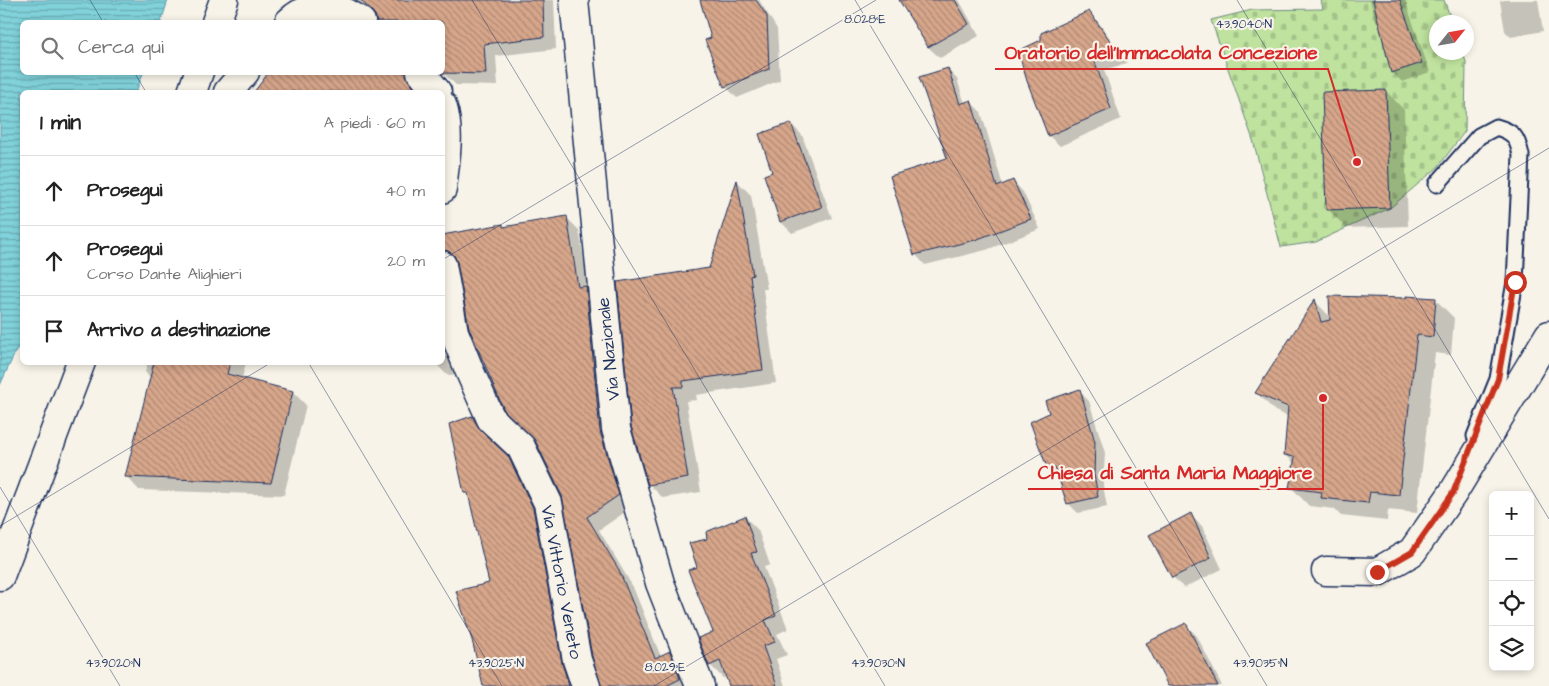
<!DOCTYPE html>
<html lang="it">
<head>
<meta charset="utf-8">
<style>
  :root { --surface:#fff; --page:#f6f6f6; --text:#222; --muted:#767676; --line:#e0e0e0 }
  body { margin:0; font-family:"Architects Daughter",sans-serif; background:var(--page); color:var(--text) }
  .controls { position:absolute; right:15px; bottom:15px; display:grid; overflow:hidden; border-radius:8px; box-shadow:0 2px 8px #0003 }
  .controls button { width:45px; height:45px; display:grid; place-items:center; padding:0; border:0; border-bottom:1px solid var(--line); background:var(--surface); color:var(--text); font:25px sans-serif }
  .compass { position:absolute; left:1429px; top:15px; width:45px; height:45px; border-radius:50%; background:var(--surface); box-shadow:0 2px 8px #0003; rotate:59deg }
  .stop { position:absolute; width:15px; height:15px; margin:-11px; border:4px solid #c8321e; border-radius:50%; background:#fff }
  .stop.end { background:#c8321e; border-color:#fff; box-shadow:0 1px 5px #0008 }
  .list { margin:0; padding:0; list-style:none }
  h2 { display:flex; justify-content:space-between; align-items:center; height:65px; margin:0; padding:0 20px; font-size:21px }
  h2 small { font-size:16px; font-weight:400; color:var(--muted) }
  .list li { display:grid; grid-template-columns:32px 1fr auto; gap:15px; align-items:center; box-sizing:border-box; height:70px; padding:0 20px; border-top:1px solid var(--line) }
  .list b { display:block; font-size:19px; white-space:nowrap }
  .list p { margin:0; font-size:16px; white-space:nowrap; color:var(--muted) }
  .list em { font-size:16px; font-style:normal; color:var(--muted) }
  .icon { flex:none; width:28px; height:28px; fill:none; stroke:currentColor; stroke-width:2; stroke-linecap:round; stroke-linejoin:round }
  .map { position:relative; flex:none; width:1549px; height:686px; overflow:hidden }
  .search { position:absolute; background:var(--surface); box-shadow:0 2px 8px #0003; left:20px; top:20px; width:425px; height:55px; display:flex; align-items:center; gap:12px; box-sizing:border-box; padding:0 18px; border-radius:8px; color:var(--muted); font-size:19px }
  .panel { position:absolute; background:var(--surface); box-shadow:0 2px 8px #0003; left:20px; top:90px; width:425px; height:275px; border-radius:8px }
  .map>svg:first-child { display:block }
  .cemetery { fill:url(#cemetery-stones); stroke:#6d897e }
  .water { fill:url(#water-rules); stroke:#5891a8 }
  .shadow { fill:#0003 }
  .building { fill:url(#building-back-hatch); stroke:#1b2f5e }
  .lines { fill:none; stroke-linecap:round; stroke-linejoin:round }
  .lane-casing { stroke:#1b2f5e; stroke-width:19 }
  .street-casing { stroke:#1b2f5e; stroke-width:31 }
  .secondary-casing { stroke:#1b2f5e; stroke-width:31 }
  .primary-casing { stroke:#1b2f5e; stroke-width:31 }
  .lane { stroke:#f7f3e8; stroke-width:15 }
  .street { stroke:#f7f3e8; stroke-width:28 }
  .secondary { stroke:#f7f3e8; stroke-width:28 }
  .primary { stroke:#f7f3e8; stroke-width:28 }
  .route { stroke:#c8321e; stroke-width:6 }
  .ticks { fill:none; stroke:#1b2f5e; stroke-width:1; stroke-opacity:0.45 }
  .labels { text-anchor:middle; stroke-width:4.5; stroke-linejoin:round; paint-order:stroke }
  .street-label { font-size:18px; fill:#1b2f5e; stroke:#f7f3e8 }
  .ticks-label { font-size:12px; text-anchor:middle; fill:#1b2f5e; stroke:#f7f3e8; stroke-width:4.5; stroke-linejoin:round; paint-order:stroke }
  .leader { fill:none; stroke:#d62828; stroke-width:2 }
  .callout-dot { fill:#d62828; stroke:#f7f3e8; stroke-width:2 }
  .callout-label { font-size:19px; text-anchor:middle; font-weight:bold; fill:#d62828; stroke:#f7f3e8; stroke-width:4.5; stroke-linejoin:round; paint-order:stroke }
</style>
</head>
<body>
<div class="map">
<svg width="1549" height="686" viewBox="0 0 1549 686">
  <defs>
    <pattern id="cemetery-stones" width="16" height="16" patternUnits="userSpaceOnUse" patternTransform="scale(1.25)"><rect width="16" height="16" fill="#bfe39e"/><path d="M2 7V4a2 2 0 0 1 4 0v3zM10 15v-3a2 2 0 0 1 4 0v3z" fill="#a4c38a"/></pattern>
    <pattern id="water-rules" width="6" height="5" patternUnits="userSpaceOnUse" patternTransform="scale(1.25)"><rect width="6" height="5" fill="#81d2da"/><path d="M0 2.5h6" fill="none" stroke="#69abb4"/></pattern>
    <pattern id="building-back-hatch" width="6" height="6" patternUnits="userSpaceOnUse" patternTransform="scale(1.25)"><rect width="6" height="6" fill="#d7a68a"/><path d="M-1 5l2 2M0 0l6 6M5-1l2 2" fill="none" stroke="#ae8874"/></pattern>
  </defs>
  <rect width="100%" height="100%" fill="#f7f3e8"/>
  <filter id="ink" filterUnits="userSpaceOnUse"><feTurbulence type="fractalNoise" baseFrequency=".02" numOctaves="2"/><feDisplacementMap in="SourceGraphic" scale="10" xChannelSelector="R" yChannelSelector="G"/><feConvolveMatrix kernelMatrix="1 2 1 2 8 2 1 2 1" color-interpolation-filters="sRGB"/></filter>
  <g filter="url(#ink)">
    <path class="cemetery" d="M1321 0H1444L1452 22H1436V52L1463 53 1466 62 1465 131 1438 167 1390 208 1316 242 1281 247 1253 140 1211 20 1252 10 1323 9Z"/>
    <path class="water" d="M0 0H168L161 22H22V72L143 73 136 92H22V338L0 385Z"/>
    <path class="shadow" d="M355 0H554L556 49 496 56 498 86 456 85 442 72V22H378L377 17 366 11Z
      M709 0H759L777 29 780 80 737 98 725 86 713 39Z
      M900 0H959L979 36 940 58 928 47Z
      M1370 0H1405L1430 72 1402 82 1392 72 1381 27 1376 22Z
      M1505 0H1538L1543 31 1511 37 1505 31 1500 1Z
      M1089 12 1099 23 1127 63 1104 70 1121 119 1060 146 1049 136 1028 80 1043 41Z
      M947 69 957 79 965 104 971 102 981 112 1003 186 1013 181 1023 192 1040 229 986 250 925 265 915 254 949 159Z
      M270 72H424L418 88 420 92H255Z
      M1386 91 1404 110 1408 226 1346 228 1328 209Z
      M791 124 802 135 832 218 792 233 781 222Z
      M738 182 751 195 767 289H763L776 383 696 395 697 400 686 401 701 492 663 498 649 484 633 426 710 269Z
      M567 218 579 230 589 290 631 508 599 530 633 587 661 657 669 653 682 665 690 686H602L563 496 459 262H453L442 269V236L502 225 505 228Z
      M1436 300 1454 318 1451 355 1435 353 1417 513 1388 510 1387 521 1341 516 1334 509 1309 506 1291 487 1295 464 1286 455 1289 417 1275 411 1257 393 1315 301 1331 318Z
      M442 301 461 374 447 375 434 362H442Z
      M148 362H246L242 379 293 392 306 405 284 495 139 490 127 477 151 378 145 372Z
      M1079 391 1089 401 1105 453 1103 485 1107 507 1078 513 1068 503 1060 479H1059L1049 469 1051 414Z
      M472 417 485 430 492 443 521 471 545 522 577 686H484L490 584 470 497 465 492Z
      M1190 515 1202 526 1222 569 1184 588 1173 577Z
      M745 517 758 530 770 565 764 567 788 629 777 634 787 655 776 659 785 686H731L727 677 723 678 710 665 714 633 698 567 709 540Z
      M1186 625 1197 636 1222 686H1169Z"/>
    <path class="building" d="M361 0H543L544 37 484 44 486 74 442 73V22H377L375 15Z
      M700 0H756L767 16 769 69 724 87 705 40 711 38Z
      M899 0H955L969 24 928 47Z
      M1373 0H1400L1422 63 1391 73Z
      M1089 11 1118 52 1094 59 1111 109 1048 136 1027 81 1018 51 1041 40V33Z
      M948 68 960 104 971 100 997 187 1013 180 1031 219 975 240 914 255 890 176 947 158 919 77Z
      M269 72H406L409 81 417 92H254Z
      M1386 90 1390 208 1326 210 1322 92Z
      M791 123 822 207 780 222 764 175 772 172 759 134Z
      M737 180 753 275 750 276 763 370 683 381V387H673L688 478 648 485 631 426 617 282 709 268Z
      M567 216 578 287 586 286 600 431 619 495 587 517 619 570 655 658 670 651 680 679 666 686H601L592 656 562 496 535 440 504 410 469 328 457 262 454 255 448 251 442 250V235L503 224V227Z
      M1329 296 1406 298V296L1436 298 1433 337 1417 335 1399 495 1370 492 1368 503 1321 498 1322 492 1289 488 1295 457 1284 455 1288 407 1255 393 1315 299 1321 322 1330 320Z
      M154 362H230L227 374 293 391 271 483 125 477Z
      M1080 389 1095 442 1094 474 1098 497 1067 504 1055 467 1048 470 1030 422 1049 413 1045 401Z
      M472 416 480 430 508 456 533 508 562 663 569 686H483L472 640 456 591 489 583 468 493H464L449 424Z
      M1191 513 1211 558 1172 578 1149 535Z
      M745 516 757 552 751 553 776 616 765 620 775 642 763 646 777 686H729L720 661 709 666 698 638 713 632 688 570 697 567 689 543 707 539 706 532Z
      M1186 623 1218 686H1168L1146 643Z"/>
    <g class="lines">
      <defs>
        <path id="lane" d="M1437 184 1479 136 1496 127C1514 132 1517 137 1521 155L1515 282 1498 379 1475 436"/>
        <path id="street" d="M289 22C312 0 337 4 361 22
          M421 72 437 92
          M228 92 245 72
          M442 105C451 132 445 161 442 189
          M442 265 454 332 470 372 491 419 521 447 548 503 577 660 586 686
          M1326 571 1377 572 1412 552 1453 493 1549 335"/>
        <path id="secondary" d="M216 22 224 0
          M192 92 199 72
          M0 576 81 362"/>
        <path id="primary" d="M574 0 616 429 660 583 700 686"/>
      </defs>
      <use href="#lane" class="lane-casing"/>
      <use href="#street" class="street-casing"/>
      <use href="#secondary" class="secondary-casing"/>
      <use href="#primary" class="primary-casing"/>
      <use href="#lane" class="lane"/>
      <use href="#street" class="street"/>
      <use href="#secondary" class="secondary"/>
      <use href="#primary" class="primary"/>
    </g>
  </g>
  <g class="lines" filter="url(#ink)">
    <path class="route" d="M1377 572 1412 552 1453 493 1498 379 1515 282"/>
  </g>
  <path class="ticks" d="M90 0 103 22M472 0 885 686M855 0 1267 686M1237 0 1549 519M134 72 146 92M442 260 876 0M308 362 502 686M0 487 120 686M0 526 272 362M654 686 1549 148"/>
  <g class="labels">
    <g class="street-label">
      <text transform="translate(608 349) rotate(-96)" y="6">Via Nazionale</text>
      <text transform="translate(562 582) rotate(79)" y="6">Via Vittorio Veneto</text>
    </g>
  </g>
  <g class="ticks-label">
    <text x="865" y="23">8.028°E</text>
    <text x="1244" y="28">43.9040°N</text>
    <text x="113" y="667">43.9020°N</text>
    <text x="496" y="667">43.9025°N</text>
    <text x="878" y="667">43.9030°N</text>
    <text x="1260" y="667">43.9035°N</text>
    <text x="665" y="671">8.029°E</text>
  </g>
  <path class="leader" d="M1357 162L1328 69H995M1323 398L1323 489H1028"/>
  <g class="callout-dot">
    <circle cx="1357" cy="162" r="5"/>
    <circle cx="1323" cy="398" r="5"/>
  </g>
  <g class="callout-label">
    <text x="1161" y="59">Oratorio dell'Immacolata Concezione</text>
    <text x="1175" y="479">Chiesa di Santa Maria Maggiore</text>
  </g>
</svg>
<div class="controls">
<button>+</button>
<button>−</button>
<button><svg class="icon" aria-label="locate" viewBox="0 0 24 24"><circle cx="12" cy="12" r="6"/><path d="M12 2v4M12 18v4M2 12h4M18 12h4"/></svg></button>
<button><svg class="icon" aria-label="layers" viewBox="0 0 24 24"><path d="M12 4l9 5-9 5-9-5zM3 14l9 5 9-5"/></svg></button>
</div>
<svg class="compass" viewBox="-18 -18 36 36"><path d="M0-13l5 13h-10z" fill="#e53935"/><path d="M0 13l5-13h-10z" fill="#767676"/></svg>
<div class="stop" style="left:1515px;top:282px"></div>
<div class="stop end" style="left:1377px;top:572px"></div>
<div class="search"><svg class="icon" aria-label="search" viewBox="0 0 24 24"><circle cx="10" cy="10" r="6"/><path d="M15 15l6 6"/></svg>Cerca qui</div>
<section class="panel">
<h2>1 min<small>A piedi · 60 m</small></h2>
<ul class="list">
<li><svg class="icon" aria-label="ahead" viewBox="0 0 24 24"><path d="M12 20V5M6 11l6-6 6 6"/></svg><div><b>Prosegui</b></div><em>40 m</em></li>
<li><svg class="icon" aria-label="ahead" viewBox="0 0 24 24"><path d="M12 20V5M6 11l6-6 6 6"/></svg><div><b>Prosegui</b><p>Corso Dante Alighieri</p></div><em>20 m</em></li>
<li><svg class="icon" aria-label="arrive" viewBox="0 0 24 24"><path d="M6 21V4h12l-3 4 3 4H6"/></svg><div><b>Arrivo a destinazione</b></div></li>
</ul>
</section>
</div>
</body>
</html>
